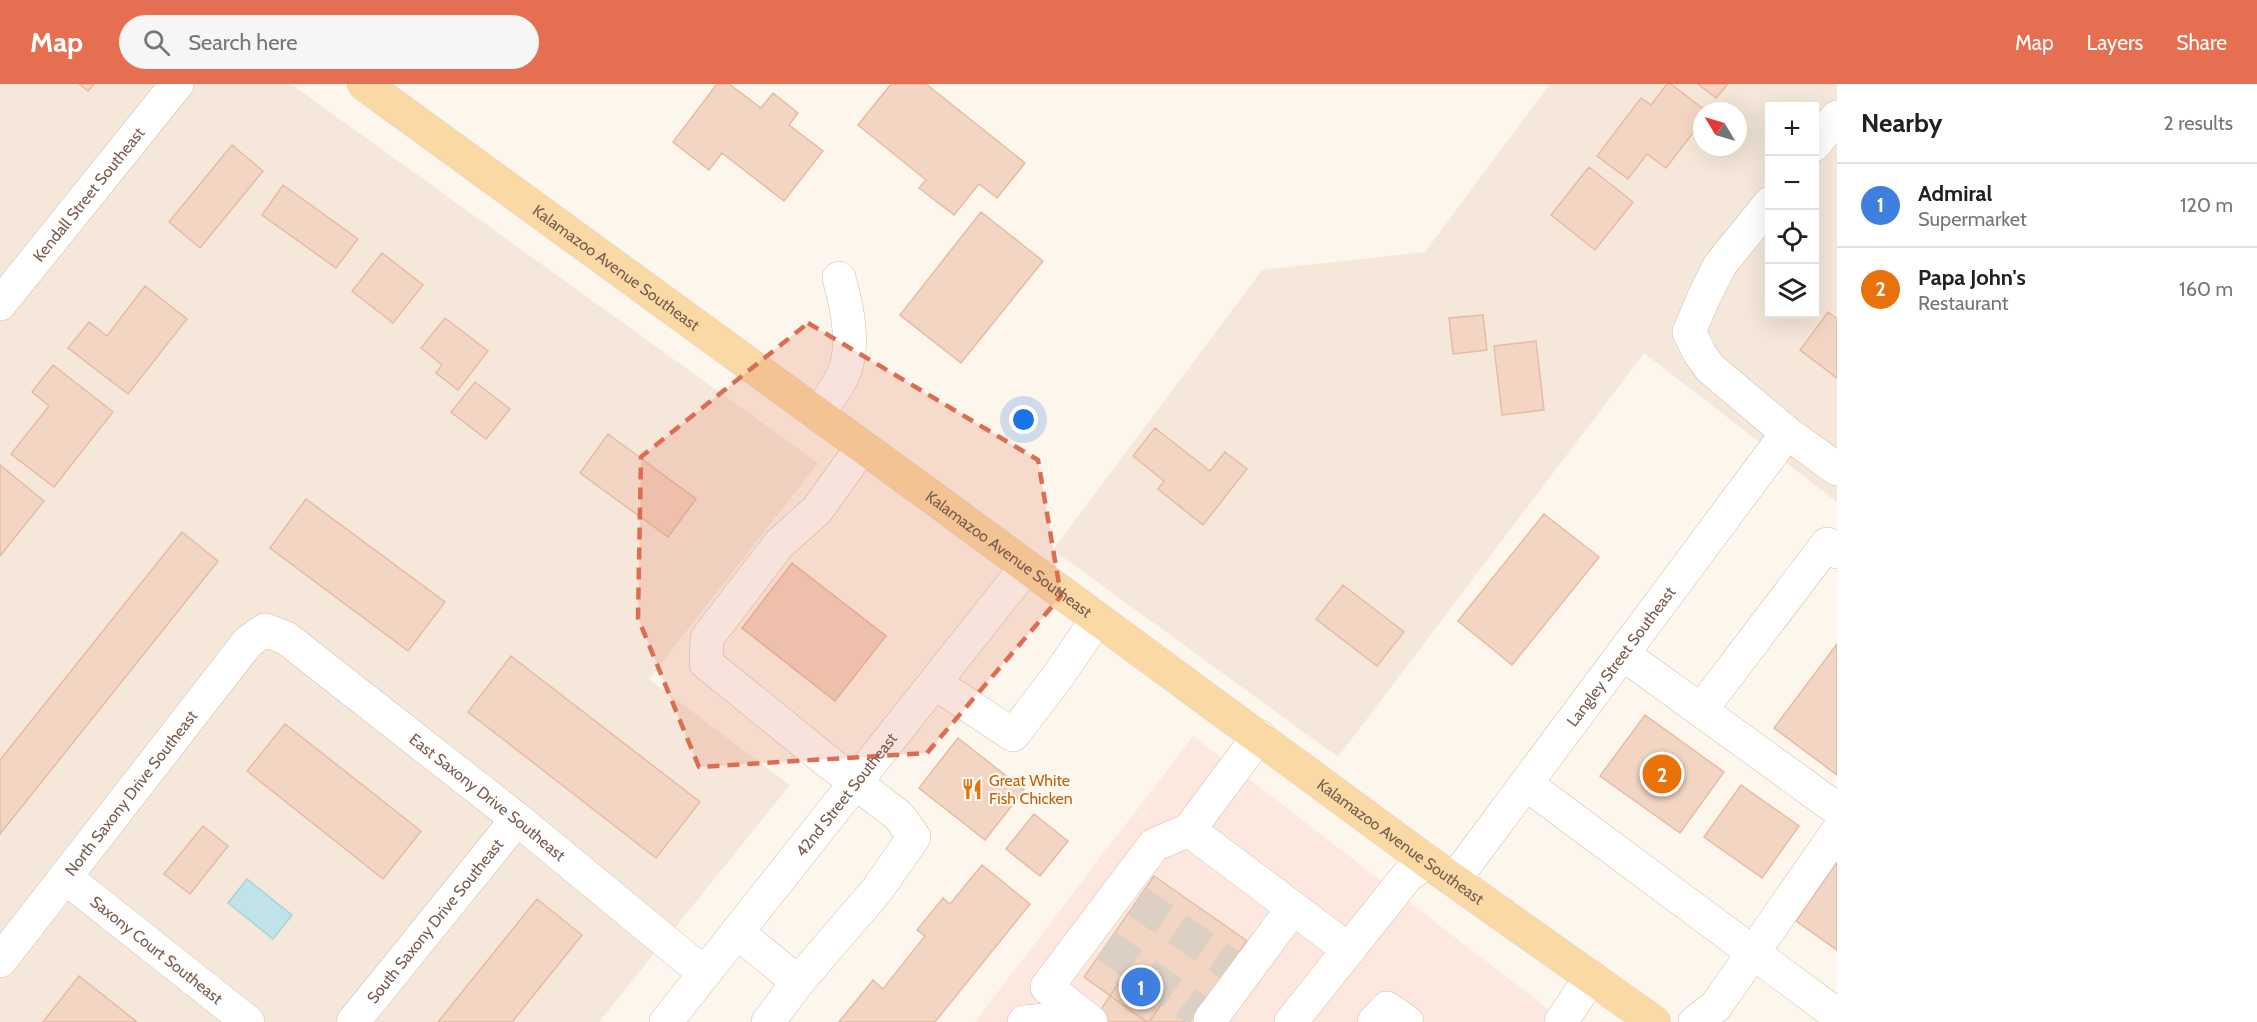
<!DOCTYPE html>
<html lang="en">
<head>
<meta charset="utf-8">
<style>
  :root { --surface:#fff; --page:#f6f6f6; --text:#222; --muted:#767676; --line:#e0e0e0; --accent:#e76f51 }
  body { margin:0; font-family:Cabin,sans-serif; background:var(--page); color:var(--text) }
  .controls { position:absolute; right:18px; top:18px; display:grid; overflow:hidden; border-radius:0px; box-shadow:0 6px 24px #0002 }
  .controls button { width:54px; height:54px; display:grid; place-items:center; padding:0; border:0; border-bottom:2px solid var(--line); background:var(--surface); color:var(--text); font:30px sans-serif }
  .compass { position:absolute; left:1693px; top:18px; width:54px; height:54px; border-radius:50%; background:var(--surface); box-shadow:0 6px 24px #0002; rotate:308deg }
  .you { position:absolute; left:1024px; top:336px; width:21px; height:21px; margin:-15px; border:4px solid #fff; border-radius:50%; background:#1a73e8; box-shadow:0 0 0 9px #1a73e833 }
  .badge { display:grid; place-items:center; width:39px; height:39px; border-radius:50%; background:var(--accent); color:#fff; font-size:20px; font-weight:700 }
  .pin { position:absolute; translate:-50% -50%; border:3px solid #fff; box-shadow:0 2px 6px #0006 }
  .list { margin:0; padding:0; list-style:none }
  h2 { display:flex; justify-content:space-between; align-items:center; height:78px; margin:0; padding:0 24px; font-size:26px }
  h2 small { font-size:20px; font-weight:400; color:var(--muted) }
  .list li { display:grid; grid-template-columns:39px 1fr auto; gap:18px; align-items:center; box-sizing:border-box; height:84px; padding:0 24px; border-top:2px solid var(--line) }
  .list b { display:block; font-size:22px; white-space:nowrap }
  .list p { margin:0; font-size:20px; white-space:nowrap; color:var(--muted) }
  .list em { font-size:20px; font-style:normal; color:var(--muted) }
  .icon { flex:none; width:33px; height:33px; fill:none; stroke:currentColor; stroke-width:2; stroke-linecap:round; stroke-linejoin:round }
  .map { position:relative; flex:none; width:1837px; height:938px; overflow:hidden }
  header { display:flex; align-items:center; gap:36px; box-sizing:border-box; height:84px; padding:0 30px; background:var(--accent); color:#fff }
  header strong { font-size:28px }
  nav { display:flex; gap:33px; margin-inline-start:auto; font-size:21px }
  .search { width:420px; height:54px; background:var(--page); display:flex; align-items:center; gap:15px; box-sizing:border-box; padding:0 21px; border-radius:33px; color:var(--muted); font-size:22px }
  main { display:flex }
  aside { flex:1; background:var(--surface) }
  .map>svg:first-child { display:block }
  .residential { fill:#f5e8da; fill-rule:evenodd }
  .commercial { fill:#fde8e0 }
  .water { fill:#bfe3e8; stroke:#a5d3da; stroke-width:1.5 }
  .building { fill:#f3d5c3; stroke:#e6bba3; stroke-width:1.5 }
  .lines { fill:none; stroke-linecap:round; stroke-linejoin:round }
  .minor-tunnel { stroke:#dcd0c4; stroke-width:33; stroke-dasharray:33 16; stroke-linecap:butt }
  .minor-casing { stroke:#d1beb0; stroke-width:34 }
  .major-casing { stroke:#dad1cd; stroke-width:34 }
  .minor { stroke:#fff; stroke-width:33 }
  .major { stroke:#fbd9a5; stroke-width:33 }
  .marked { fill:#dc6d51; fill-opacity:0.2; stroke:#dc6d51; stroke-width:4.5; stroke-dasharray:12 8; stroke-linejoin:round }
  .labels { text-anchor:middle; stroke-width:4.5; stroke-linejoin:round; paint-order:stroke }
  .street-label { font-size:16px; fill:#7a5c4d; stroke:#fffaf3 }
  .food-label { font-size:16px; fill:#c56008; stroke:#fffaf3; text-anchor:start }
</style>
</head>
<body>
<header>
<strong>Map</strong>
<div class="search"><svg class="icon" aria-label="search" viewBox="0 0 24 24"><circle cx="10" cy="10" r="6"/><path d="M15 15l6 6"/></svg>Search here</div>
<nav><a>Map</a><a>Layers</a><a>Share</a></nav>
</header>
<main>
<div class="map">
<svg width="1837" height="938" viewBox="0 0 1837 938">
  <rect width="100%" height="100%" fill="#fdf6ec"/>
  <path class="residential" d="M0 0H291L818 379 649 595 790 701 599 938H0Z
    M1550 0H1837V418L1644 269 1338 673 1053 466 1262 186 1425 168ZM1770 22H1814V230H1770ZM1702 27H1738V63H1702Z"/>
  <path class="commercial" d="M1193 652 1565 938H975Z"/>
  <path class="water" d="M247 795 292 831 273 855 228 819Z"/>
  <path class="building" d="M79 0H94L88 7Z
    M717 0H729L761 24 773 9 798 29 789 41 823 67 784 117 722 69 709 86 673 58Z
    M891 0H926L1025 79 997 114 979 100 954 131 919 104 926 96 858 41Z
    M1667 0H1671L1706 27H1702V37L1666 84 1647 70 1628 95 1597 72 1641 14 1651 21Z
    M1698 0H1728L1716 14Z
    M232 61 263 87 200 164 169 138Z
    M1589 83 1633 118 1595 166 1551 131Z
    M283 101 358 155 336 184 262 131Z
    M981 128 1043 177 961 279 900 231Z
    M382 169 423 201 393 239 352 207Z
    M145 202 187 235 128 310 68 264 89 238 107 252Z
    M1828 228 1837 235V294L1800 266Z
    M1483 231 1487 266 1453 270 1449 234Z
    M445 234 488 267 458 306 436 289 442 281 421 264Z
    M1536 257 1544 326 1502 331 1494 262Z
    M53 281 113 328 54 403 11 370 49 322 32 308Z
    M475 298 510 325 486 355 451 328Z
    M1155 344 1210 387 1225 368 1247 385 1203 441 1158 405 1164 397 1133 372Z
    M608 350 696 415 668 453 580 389Z
    M0 381 44 417 0 472Z
    M306 415 445 518 408 567 270 464Z
    M1544 430 1599 473 1512 581 1458 537Z
    M182 448 218 477 0 750V676Z
    M792 479 886 552 835 617 742 544Z
    M1343 501 1404 548 1377 582 1316 535Z
    M1837 560V691L1774 644Z
    M511 572 700 718 656 774 468 628Z
    M1645 631 1724 688 1680 749 1600 692Z
    M285 640 421 747 383 795 247 687Z
    M958 654 1024 706 985 756 919 704Z
    M1741 701 1799 742 1762 794 1704 753Z
    M1034 730 1068 757 1040 792 1006 765Z
    M203 742 228 762 190 810 164 790Z
    M1837 778V866L1796 837Z
    M982 781 1030 820 935 938H839L873 896 883 905 925 852 917 846 943 814 950 820Z
    M1154 792 1247 857 1190 938H1147L1084 893Z
    M537 815 582 851 512 938H438Z
    M1125 890 1164 916 1149 938H1102L1095 934Z
    M79 892 137 938H43Z"/>
  <g class="lines">
    <path class="minor-tunnel" d="M1137 817 1230 881
      M1106 861 1198 927"/>
    <defs>
      <g id="minor">
        <path d="M1814 61 1837 33"/>
        <path d="M1770 119 1720 181 1703 215 1689 248 1700 270 1710 284 1787 349 1837 385"/>
        <path id="s1" d="M0 220 177 0"/>
        <path d="M818 330C826 318 837 304 843 291 856 262 847 222 839 194"/>
        <path d="M1623 570 1837 725"/>
        <path d="M935 599 1013 651 1056 595 1097 535"/>
        <path d="M1701 626 1827 460 1837 468"/>
        <path d="M1526 700 1837 931"/>
        <path id="s2" d="M65 793 248 938"/>
        <path id="s3" d="M1454 796 1787 349"/>
        <path d="M1293 824 1349 866"/>
        <path d="M737 848 798 898"/>
        <path id="s4" d="M0 877 248 558 265 546 286 554 517 735 704 889"/>
        <path id="s5" d="M353 938 517 735"/>
        <path id="s6" d="M666 938 1026 483"/>
        <path d="M768 938 798 898 877 806 914 753 899 732 827 677 706 579 707 554 779 460 817 426 862 363"/>
        <path d="M1024 938 1047 936 1049 938"/>
        <path d="M1091 938 1047 903 1154 761 1189 746"/>
        <path d="M1212 938 1210 936 1293 824 1189 746 1259 652"/>
        <path d="M1291 938 1408 791 1428 778"/>
        <path d="M1374 938 1387 924 1407 938"/>
        <path d="M1561 938 1591 893"/>
        <path d="M1695 938 1716 922 1837 748"/>
      </g>
      <g id="major">
        <path id="s7" d="M364 0 940 419 1428 778 1654 938"/>
      </g>
    </defs>
    <use href="#minor" class="minor-casing"/>
    <use href="#major" class="major-casing"/>
    <use href="#minor" class="minor"/>
    <use href="#major" class="major"/>
  </g>
  <path class="marked" d="M808 239 1038 376 1061 512 927 669 699 683 638 534 641 373Z"/>
  <defs>
    <symbol id="restaurant-bare" viewBox="-9 -9 18 18"><path d="M-5-6h1v4h1v-4h1v4h1v-4h1v5L-1.5 .5V6h-2V.5L-5-1ZM5-6V6H3V1.5H1.5Q1.5-4 5-6Z" fill="#e8710a" stroke="#fffaf3" stroke-width="2.5" paint-order="stroke"/></symbol>
  </defs>
  <g fill-rule="evenodd">
    <use href="#restaurant-bare" x="957" y="690" width="30" height="30"/>
  </g>
  <g class="labels">
    <g class="street-label">
      <text dy="6" stroke="none"><textPath href="#s1" startOffset="141">Kendall Street Southeast</textPath></text>
      <text dy="6" stroke="none"><textPath href="#s7" startOffset="312">Kalamazoo Avenue Southeast</textPath></text>
      <text dy="6" stroke="none"><textPath href="#s7" startOffset="798">Kalamazoo Avenue Southeast</textPath></text>
      <text dy="6" stroke="none"><textPath href="#s3" startOffset="279">Langley Street Southeast</textPath></text>
      <text dy="6" stroke="none"><textPath href="#s4" startOffset="213">North Saxony Drive Southeast</textPath></text>
      <text dy="6" stroke="none"><textPath href="#s6" startOffset="290">42nd Street Southeast</textPath></text>
      <text dy="6" stroke="none"><textPath href="#s4" startOffset="704">East Saxony Drive Southeast</textPath></text>
      <text dy="6" stroke="none"><textPath href="#s7" startOffset="1284">Kalamazoo Avenue Southeast</textPath></text>
      <text dy="6" stroke="none"><textPath href="#s5" startOffset="130">South Saxony Drive Southeast</textPath></text>
      <text dy="6" stroke="none"><textPath href="#s2" startOffset="117">Saxony Court Southeast</textPath></text>
    </g>
    <g class="food-label">
      <text x="989" y="702">Great White<tspan x="989" dy="18">Fish Chicken</tspan></text>
    </g>
  </g>
</svg>
<div class="controls">
<button>+</button>
<button>−</button>
<button><svg class="icon" aria-label="locate" viewBox="0 0 24 24"><circle cx="12" cy="12" r="6"/><path d="M12 2v4M12 18v4M2 12h4M18 12h4"/></svg></button>
<button><svg class="icon" aria-label="layers" viewBox="0 0 24 24"><path d="M12 4l9 5-9 5-9-5zM3 14l9 5 9-5"/></svg></button>
</div>
<svg class="compass" viewBox="-18 -18 36 36"><path d="M0-13l5 13h-10z" fill="#e53935"/><path d="M0 13l5-13h-10z" fill="#767676"/></svg>
<div class="you"></div>
<div class="pin badge" style="left:1141px;top:903px;background:#3f7fe0">1</div>
<div class="pin badge" style="left:1662px;top:690px;background:#e8710a">2</div>
</div>
<aside>
<h2>Nearby<small>2 results</small></h2>
<ul class="list">
<li><span class="badge" style="background:#3f7fe0">1</span><div><b>Admiral</b><p>Supermarket</p></div><em>120 m</em></li>
<li><span class="badge" style="background:#e8710a">2</span><div><b>Papa John's</b><p>Restaurant</p></div><em>160 m</em></li>
</ul>
</aside>
</main>
</body>
</html>
